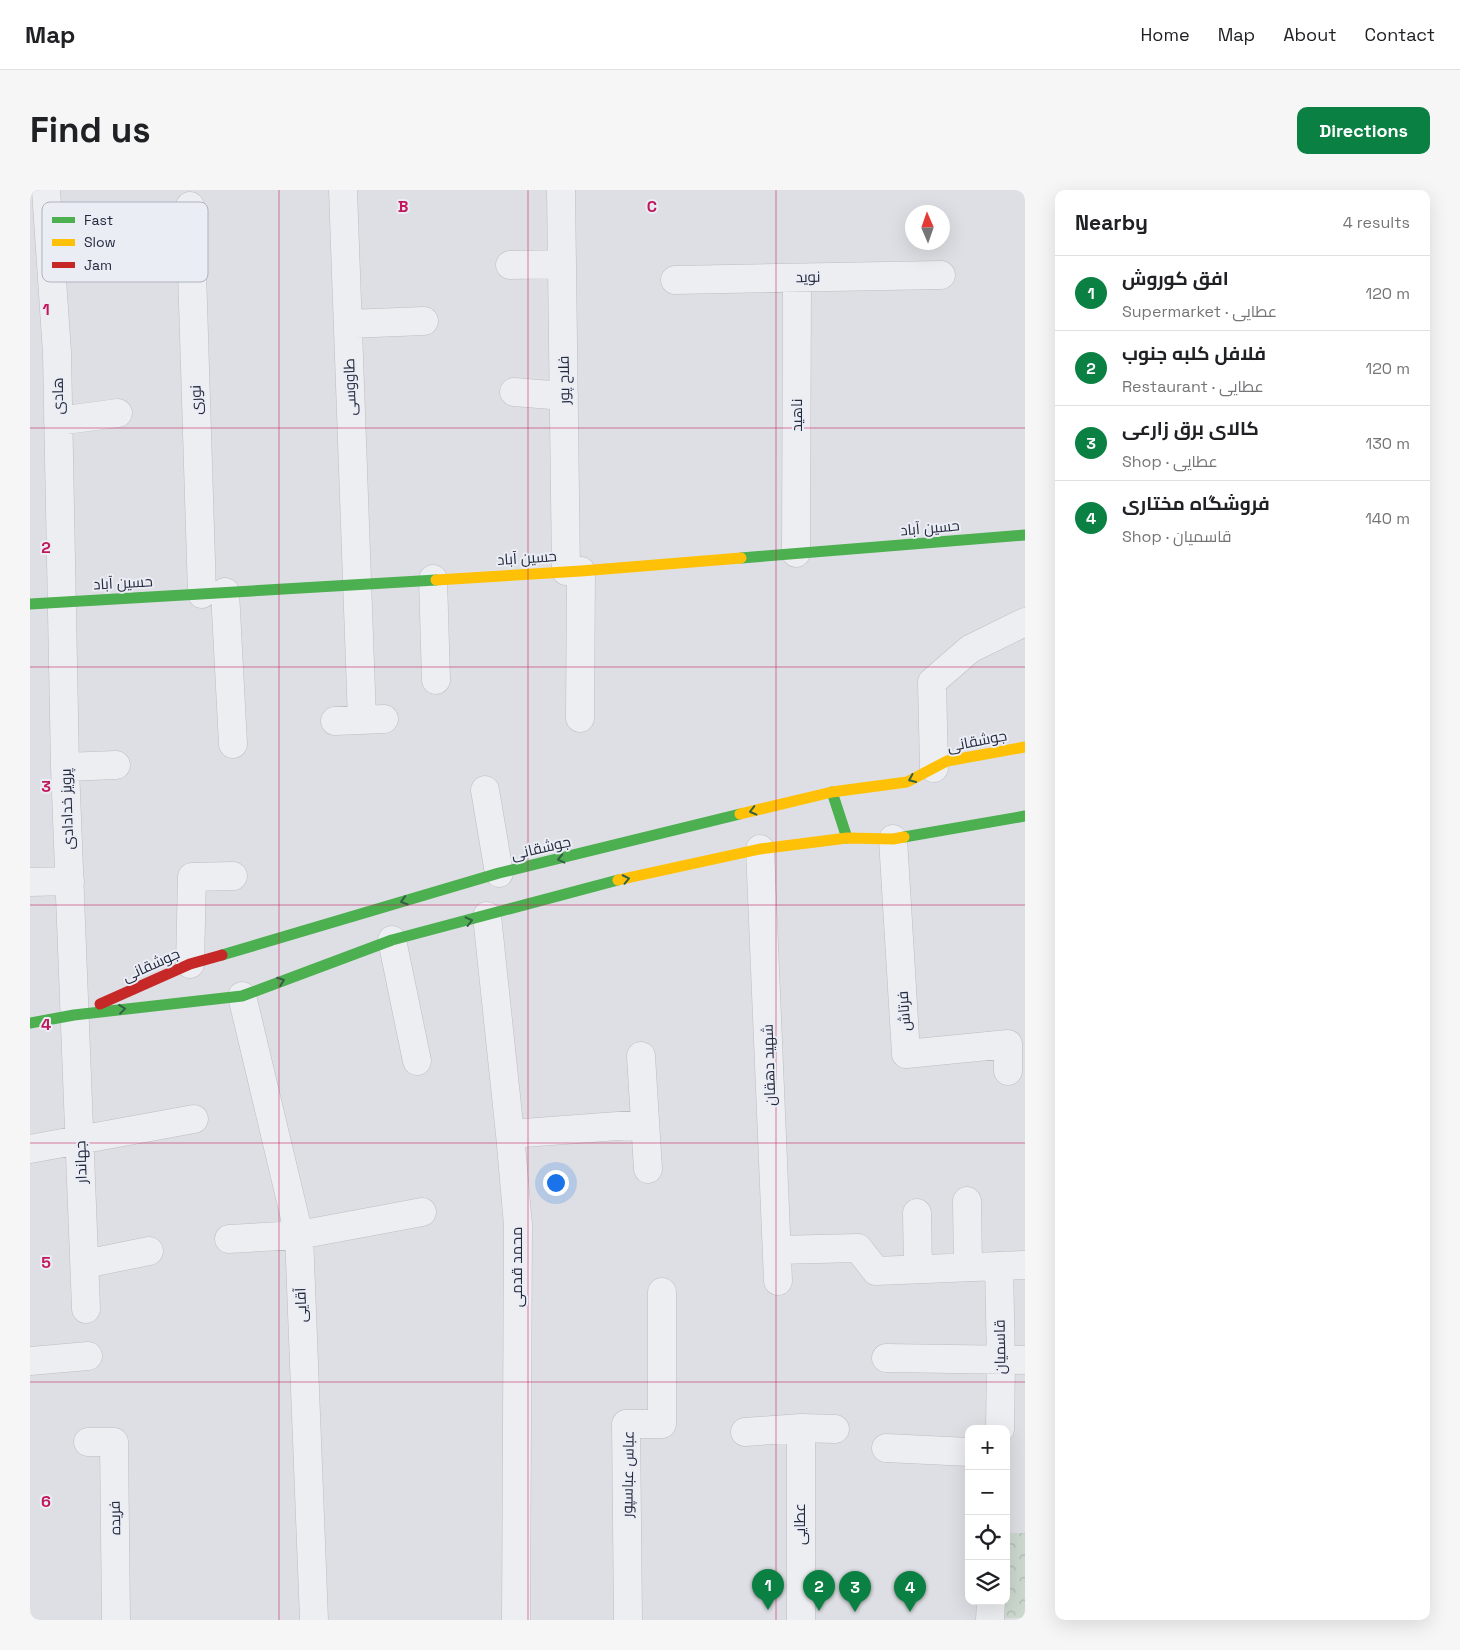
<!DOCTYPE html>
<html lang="en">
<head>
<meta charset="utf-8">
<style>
  :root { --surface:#fff; --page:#f6f6f6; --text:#202124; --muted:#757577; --line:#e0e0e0; --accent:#0b8043 }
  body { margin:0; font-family:"Space Grotesk",Cairo,sans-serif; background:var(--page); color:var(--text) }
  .controls { position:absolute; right:15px; bottom:15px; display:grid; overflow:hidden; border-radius:10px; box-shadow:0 5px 20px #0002 }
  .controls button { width:45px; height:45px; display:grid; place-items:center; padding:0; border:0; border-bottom:1px solid var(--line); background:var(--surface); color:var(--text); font:25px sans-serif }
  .compass { position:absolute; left:875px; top:15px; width:45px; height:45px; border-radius:50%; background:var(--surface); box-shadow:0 5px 20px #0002; rotate:358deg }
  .you { position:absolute; left:525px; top:992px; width:18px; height:18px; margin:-12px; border:4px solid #fff; border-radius:50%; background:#1a73e8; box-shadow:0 0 0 8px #1a73e833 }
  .badge { display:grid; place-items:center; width:32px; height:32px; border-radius:50%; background:var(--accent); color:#fff; font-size:16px; font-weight:700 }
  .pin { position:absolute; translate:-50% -41px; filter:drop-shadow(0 1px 2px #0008) }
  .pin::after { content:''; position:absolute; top:26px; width:18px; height:15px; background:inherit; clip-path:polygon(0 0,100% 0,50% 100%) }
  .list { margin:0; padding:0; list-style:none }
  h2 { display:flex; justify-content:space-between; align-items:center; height:65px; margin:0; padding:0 20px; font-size:21px }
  h2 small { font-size:16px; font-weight:400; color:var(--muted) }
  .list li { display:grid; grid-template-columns:32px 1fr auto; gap:15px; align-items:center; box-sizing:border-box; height:75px; padding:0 20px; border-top:1px solid var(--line) }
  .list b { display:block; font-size:19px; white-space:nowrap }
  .list p { margin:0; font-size:16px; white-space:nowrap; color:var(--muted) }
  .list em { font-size:16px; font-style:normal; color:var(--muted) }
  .icon { flex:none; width:28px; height:28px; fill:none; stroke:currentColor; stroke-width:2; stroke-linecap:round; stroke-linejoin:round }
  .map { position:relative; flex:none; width:995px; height:1430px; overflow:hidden; border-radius:10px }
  header { display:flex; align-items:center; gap:30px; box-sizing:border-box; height:70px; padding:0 25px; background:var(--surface); border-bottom:1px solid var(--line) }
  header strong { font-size:24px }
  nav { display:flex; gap:28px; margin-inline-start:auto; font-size:18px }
  .intro { display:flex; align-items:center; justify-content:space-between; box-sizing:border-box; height:120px; padding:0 30px }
  h1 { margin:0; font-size:35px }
  .button { padding:12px 22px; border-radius:10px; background:var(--accent); color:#fff; font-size:18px; font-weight:700 }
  main { display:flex; gap:30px; padding:0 30px }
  aside { flex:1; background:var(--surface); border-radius:10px; box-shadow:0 5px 20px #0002 }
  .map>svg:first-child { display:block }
  .park { fill:url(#park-crowns) }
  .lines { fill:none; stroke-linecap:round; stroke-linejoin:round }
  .street-casing { stroke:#bcbdc2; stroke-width:29 }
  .street { stroke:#edeef1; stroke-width:28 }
  .fast { stroke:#4caf50; stroke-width:11 }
  .slow { stroke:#ffc107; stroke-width:11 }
  .jam { stroke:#c62828; stroke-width:11 }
  .oneway { stroke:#345f45 }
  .grid { fill:none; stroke:#c2185b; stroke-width:1; stroke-opacity:0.55 }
  .labels { text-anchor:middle; stroke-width:4; stroke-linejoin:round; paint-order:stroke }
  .street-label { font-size:15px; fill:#242a3e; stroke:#ebedf5 }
  .key { fill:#ebedf5; stroke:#afb2be; stroke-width:1 }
  .key-label { font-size:14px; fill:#242a3e }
  .grid-label { font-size:16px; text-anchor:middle; font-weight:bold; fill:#c2185b; stroke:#ebedf5; stroke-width:4; stroke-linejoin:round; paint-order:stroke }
</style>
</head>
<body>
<header>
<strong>Map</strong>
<nav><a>Home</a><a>Map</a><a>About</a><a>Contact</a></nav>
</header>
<div class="intro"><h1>Find us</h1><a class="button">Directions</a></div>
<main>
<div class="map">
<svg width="995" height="1430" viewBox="0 0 995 1430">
  <defs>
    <pattern id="park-crowns" width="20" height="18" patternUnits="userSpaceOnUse" patternTransform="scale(1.25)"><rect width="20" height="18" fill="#ccd8ce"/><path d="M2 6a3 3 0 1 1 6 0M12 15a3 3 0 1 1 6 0" fill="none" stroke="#afbab2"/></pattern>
  </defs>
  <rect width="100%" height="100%" fill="#dedfe4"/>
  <path class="park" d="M976 1343H995V1428H967L968 1411H976Z"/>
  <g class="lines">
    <defs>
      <path id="street" d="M16 0 27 163 35 577 56 1119
        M313 0 332 530
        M531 0 536 381
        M160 16 172 404
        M480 75 532 74
        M645 90 911 85
        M318 134 394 131
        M484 202 534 206
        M28 231 88 223
        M766 363 767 88
        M403 389 406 490
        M195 402 203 554
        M550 528 551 381
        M305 531 354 529
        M35 577 86 575
        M904 578 902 492 940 459 995 432
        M455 600 469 683
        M863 649 876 864 978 854V881
        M730 659 748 1091
        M0 692 40 691
        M457 726 480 944 488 1035 486 1430
        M362 750 387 871
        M160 774 162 687 203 686
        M212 806 269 1045 284 1430
        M611 866 618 979
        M480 944 615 934
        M0 959 164 929
        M937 1011 938 1077
        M887 1023 888 1079
        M199 1049 269 1045 392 1022
        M747 1060 828 1058 846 1081 995 1075
        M55 1074 119 1061
        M969 1076 971 1171 970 1239
        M856 1168 995 1170
        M0 1171 58 1166
        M771 1238V1430
        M715 1242 771 1238 805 1239
        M58 1252H84L86 1430
        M856 1258 939 1262
        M598 1430 596 1234H632V1102
        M960 1430 961 1411"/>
    </defs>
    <use href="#street" class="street-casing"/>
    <use href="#street" class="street"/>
    <path class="fast" d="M711 368 995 345
      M0 414 406 390
      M802 602 817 648
      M874 647 995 626
      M192 765 469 683 710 624
      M0 833 44 825 212 806 362 750 588 690"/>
    <path class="slow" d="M406 390 551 381 711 368
      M710 624 802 602 877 592 917 571 995 557
      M588 690 730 659 817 648 863 649 874 647"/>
    <path class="jam" d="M70 814 160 774 192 765"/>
  </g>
  <defs><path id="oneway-chevron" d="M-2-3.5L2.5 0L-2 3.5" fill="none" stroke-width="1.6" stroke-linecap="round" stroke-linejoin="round" transform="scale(1.25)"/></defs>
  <g class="oneway">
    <use href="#oneway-chevron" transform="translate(882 589) rotate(156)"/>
    <use href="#oneway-chevron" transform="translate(723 621) rotate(166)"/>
    <use href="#oneway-chevron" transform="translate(531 669) rotate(167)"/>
    <use href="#oneway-chevron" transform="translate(596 689) rotate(-12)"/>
    <use href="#oneway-chevron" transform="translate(374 711) rotate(164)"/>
    <use href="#oneway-chevron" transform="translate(439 731) rotate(-14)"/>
    <use href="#oneway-chevron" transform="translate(251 791) rotate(-20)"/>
    <use href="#oneway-chevron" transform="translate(92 819) rotate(-7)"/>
  </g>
  <path class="grid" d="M249 0V1430M498 0V1430M746 0V1430M0 238H995M0 477H995M0 715H995M0 953H995M0 1192H995"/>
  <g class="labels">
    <g class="street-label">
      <text transform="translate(778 87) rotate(-1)" y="5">نوید</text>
      <text transform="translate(534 190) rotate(-91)" y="5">فلاح پور</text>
      <text transform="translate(320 197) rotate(-92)" y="5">طاووسی</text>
      <text transform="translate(28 206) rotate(-91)" y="5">هادی</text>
      <text transform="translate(166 210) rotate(-92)" y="5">نوری</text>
      <text transform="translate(767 225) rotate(-90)" y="5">ناهید</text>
      <text transform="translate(900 338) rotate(-5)" y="5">حسین آباد</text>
      <text transform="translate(497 368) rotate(-4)" y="5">حسین آباد</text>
      <text transform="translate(93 393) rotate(-3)" y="5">حسین آباد</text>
      <text transform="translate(947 551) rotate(-11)" y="5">جوشقانی</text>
      <text transform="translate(37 619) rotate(-92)" y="5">پرویز خدادادی</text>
      <text transform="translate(511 658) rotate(-13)" y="5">جوشقانی</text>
      <text transform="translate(121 775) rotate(-24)" y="5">جوشقانی</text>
      <text transform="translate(874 821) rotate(-94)" y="5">فرتاش</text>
      <text transform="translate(739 875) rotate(-92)" y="5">شهید دهقان</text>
      <text transform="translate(51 972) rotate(-92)" y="5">جهاندار</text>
      <text transform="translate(487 1077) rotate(-90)" y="5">محمد قدمی</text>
      <text transform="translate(271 1115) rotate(-92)" y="5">آقایی</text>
      <text transform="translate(970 1157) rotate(-91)" y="5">قاسمیان</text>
      <text transform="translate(598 1284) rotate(-89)" y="5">عباس عباسپور</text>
      <text transform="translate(85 1328) rotate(-91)" y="5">فریده</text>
      <text transform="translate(770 1334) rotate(-90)" y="5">عطایی</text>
    </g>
  </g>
  <rect x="12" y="12" width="166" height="80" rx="8" class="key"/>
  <rect x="22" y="27" width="23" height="6" fill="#4caf50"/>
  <rect x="22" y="49" width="23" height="7" fill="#ffc107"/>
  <rect x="22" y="72" width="23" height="6" fill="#c62828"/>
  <g class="key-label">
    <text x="54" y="35">Fast</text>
    <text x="54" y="57">Slow</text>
    <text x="54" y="80">Jam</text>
  </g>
  <g class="grid-label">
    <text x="373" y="22">B</text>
    <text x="622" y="22">C</text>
    <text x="16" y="125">1</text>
    <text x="16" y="363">2</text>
    <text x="16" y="602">3</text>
    <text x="16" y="840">4</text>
    <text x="16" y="1078">5</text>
    <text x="16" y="1317">6</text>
  </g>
</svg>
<div class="controls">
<button>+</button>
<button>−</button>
<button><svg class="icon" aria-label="locate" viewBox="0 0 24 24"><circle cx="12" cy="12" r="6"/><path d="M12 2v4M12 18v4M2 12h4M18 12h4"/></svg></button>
<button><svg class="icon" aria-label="layers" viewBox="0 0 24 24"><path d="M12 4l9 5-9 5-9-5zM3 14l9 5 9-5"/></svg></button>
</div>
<svg class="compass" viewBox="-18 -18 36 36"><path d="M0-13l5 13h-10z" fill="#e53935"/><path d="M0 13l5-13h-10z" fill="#757577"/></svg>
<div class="you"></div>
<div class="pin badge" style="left:738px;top:1420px">1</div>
<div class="pin badge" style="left:789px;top:1421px">2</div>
<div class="pin badge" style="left:825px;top:1422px">3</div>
<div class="pin badge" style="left:880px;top:1422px">4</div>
</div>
<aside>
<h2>Nearby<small>4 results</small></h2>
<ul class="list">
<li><span class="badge">1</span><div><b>افق کوروش</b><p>Supermarket · عطایی</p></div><em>120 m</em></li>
<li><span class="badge">2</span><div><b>فلافل کلبه جنوب</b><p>Restaurant · عطایی</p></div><em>120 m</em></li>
<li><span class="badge">3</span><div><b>کالای برق زارعی</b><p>Shop · عطایی</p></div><em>130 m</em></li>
<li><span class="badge">4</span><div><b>فروشگاه مختاری</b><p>Shop · قاسمیان</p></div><em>140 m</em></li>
</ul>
</aside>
</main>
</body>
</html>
